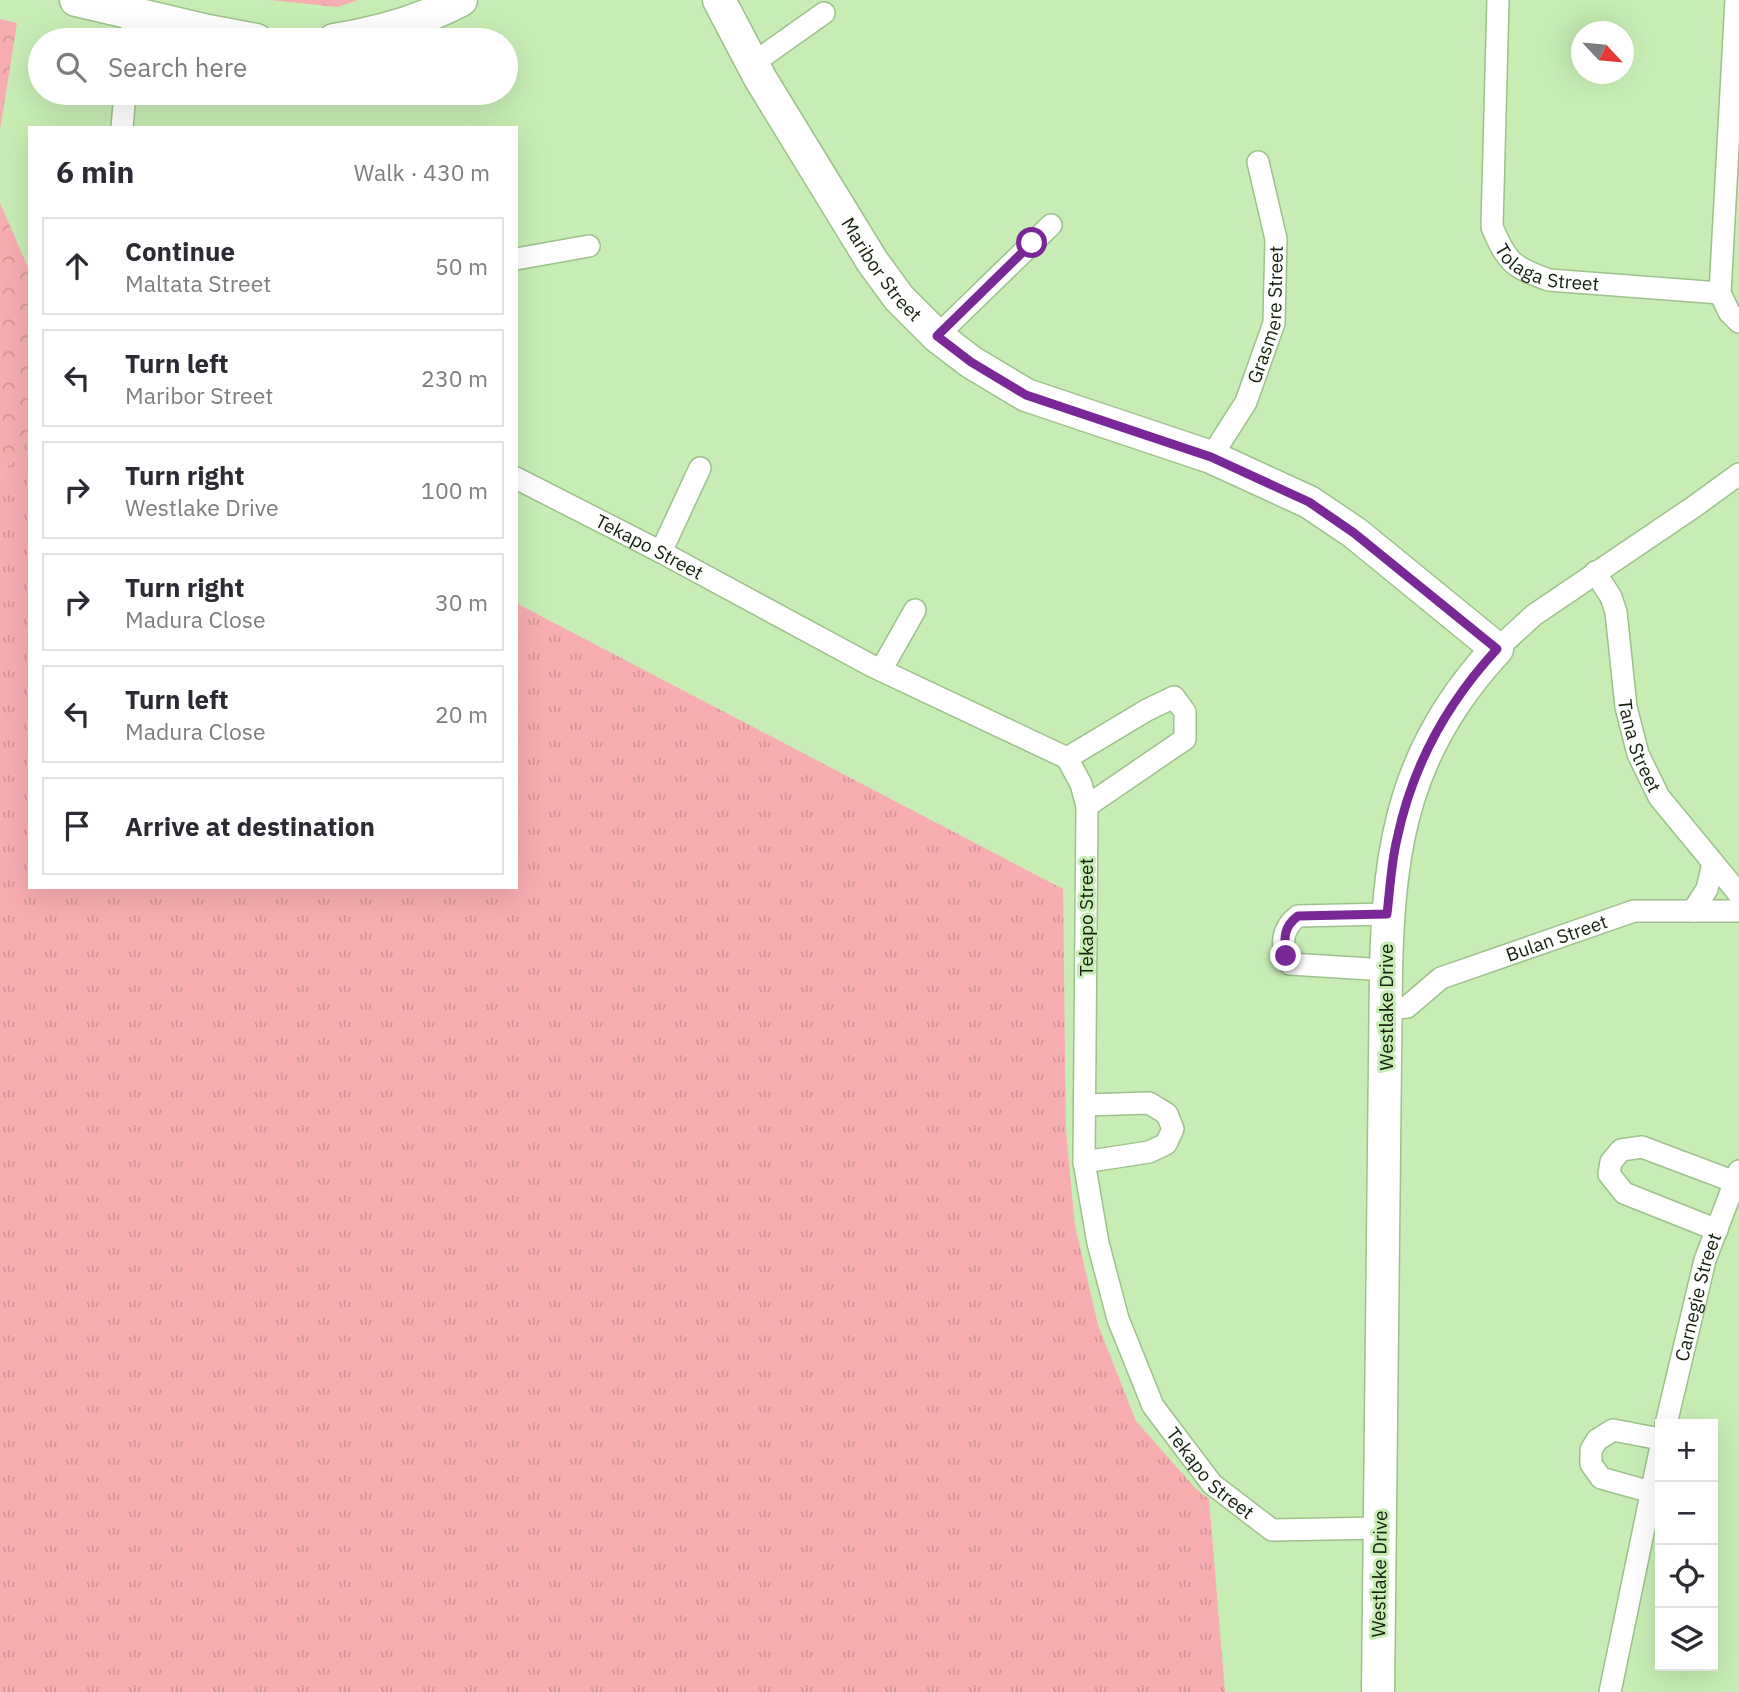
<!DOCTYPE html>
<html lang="en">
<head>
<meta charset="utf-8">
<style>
  :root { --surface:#fff; --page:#f2f2f3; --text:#2b2b33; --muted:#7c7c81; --line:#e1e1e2 }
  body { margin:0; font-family:"IBM Plex Sans",sans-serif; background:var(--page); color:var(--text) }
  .controls { position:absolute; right:21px; bottom:21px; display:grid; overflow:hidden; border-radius:0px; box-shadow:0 7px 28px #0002 }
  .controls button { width:63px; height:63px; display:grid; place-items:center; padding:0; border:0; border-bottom:2px solid var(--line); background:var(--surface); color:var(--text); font:35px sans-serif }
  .compass { position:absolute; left:1571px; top:21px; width:63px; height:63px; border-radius:50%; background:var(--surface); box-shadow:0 7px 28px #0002; rotate:116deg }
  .stop { position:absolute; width:21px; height:21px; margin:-16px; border:5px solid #7a2898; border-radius:50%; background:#fff }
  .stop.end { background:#7a2898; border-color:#fff; box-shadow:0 2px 7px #0008 }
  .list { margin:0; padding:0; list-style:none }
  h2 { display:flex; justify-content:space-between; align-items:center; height:91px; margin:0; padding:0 28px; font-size:30px }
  h2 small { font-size:23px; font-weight:400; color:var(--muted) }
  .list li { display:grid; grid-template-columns:46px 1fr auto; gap:21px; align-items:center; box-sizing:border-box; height:98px; margin:0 14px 14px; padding:0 14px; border:2px solid var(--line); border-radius:0px }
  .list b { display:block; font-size:26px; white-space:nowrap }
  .list p { margin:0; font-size:23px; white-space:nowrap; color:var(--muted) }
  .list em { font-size:23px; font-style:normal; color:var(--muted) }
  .icon { flex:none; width:38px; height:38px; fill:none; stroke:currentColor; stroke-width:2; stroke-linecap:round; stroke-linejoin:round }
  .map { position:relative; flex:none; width:1739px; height:1692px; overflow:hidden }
  .search { position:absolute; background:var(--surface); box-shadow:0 7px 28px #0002; left:28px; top:28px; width:490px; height:77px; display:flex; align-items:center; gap:18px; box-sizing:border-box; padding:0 24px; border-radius:38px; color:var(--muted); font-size:26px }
  .panel { position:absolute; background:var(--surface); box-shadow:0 7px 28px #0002; left:28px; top:126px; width:490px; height:763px; border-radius:0px }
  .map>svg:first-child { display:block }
  .grass { fill:url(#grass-tufts) }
  .forest { fill:url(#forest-crowns) }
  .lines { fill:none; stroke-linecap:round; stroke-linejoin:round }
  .street-casing { stroke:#9dc18a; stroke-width:24 }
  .secondary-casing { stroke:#9dc18a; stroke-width:35 }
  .street { stroke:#fff; stroke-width:21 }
  .secondary { stroke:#fff; stroke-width:32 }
  .route { stroke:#7a2898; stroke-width:9 }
  .labels { text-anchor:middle; stroke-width:6; stroke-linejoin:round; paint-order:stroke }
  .street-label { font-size:19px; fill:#14210c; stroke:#c7edb4 }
</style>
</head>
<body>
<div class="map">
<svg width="1739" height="1692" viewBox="0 0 1739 1692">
  <defs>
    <pattern id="grass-tufts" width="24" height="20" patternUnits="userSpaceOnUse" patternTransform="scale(1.75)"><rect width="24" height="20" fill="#f8adb1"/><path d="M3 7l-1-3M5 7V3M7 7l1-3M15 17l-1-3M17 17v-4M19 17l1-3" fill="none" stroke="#d49597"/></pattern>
    <pattern id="forest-crowns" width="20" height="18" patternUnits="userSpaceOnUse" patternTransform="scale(1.75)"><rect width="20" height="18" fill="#f8adb1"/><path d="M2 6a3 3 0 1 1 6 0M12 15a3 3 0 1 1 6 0" fill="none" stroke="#d49597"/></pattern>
  </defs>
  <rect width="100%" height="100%" fill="#c7edb4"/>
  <path class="grass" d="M30 434V887H516V603L1063 889 1066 1132 1075 1226 1098 1325 1136 1421 1196 1489 1209 1499 1225 1692H0V478Z"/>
  <path class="forest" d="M270 0H358L338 7Z
    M0 19 17 23 0 130Z
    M0 203 30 272V434L0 478Z"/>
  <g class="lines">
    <defs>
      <g id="street">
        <path id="s1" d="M1498 0 1492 227C1507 262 1512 267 1549 280L1720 293"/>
        <path d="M1736 0 1720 293 1729 312 1739 322"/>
        <path d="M130 40 135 15"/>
        <path d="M752 64 824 13"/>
        <path d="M122 128 125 93"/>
        <path d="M516 259 589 246"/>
        <path d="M937 336 1051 225"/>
        <path id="s2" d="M1211 457 1246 402 1274 323 1276 239 1258 162"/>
        <path id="s3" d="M516 478 661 552 872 666 1067 758 1081 784 1087 806 1084 1162 1098 1243 1118 1319 1153 1406 1212 1484 1272 1530 1380 1528"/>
        <path d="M661 552 700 468"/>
        <path id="s4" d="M1595 572 1611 597 1616 612 1626 707 1638 754 1659 797 1739 894"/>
        <path d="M1497 649 1534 615 1695 506 1739 474"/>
        <path d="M881 670 915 610"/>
        <path d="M1067 758 1147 710 1174 697 1185 712V739L1087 806"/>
        <path d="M1693 911 1707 889 1713 863"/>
        <path d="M1386 970 1290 964C1279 947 1282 928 1298 916L1387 914"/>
        <path id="s5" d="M1387 1009 1407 1007 1441 978 1634 911H1739"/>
        <path d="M1084 1162 1149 1152 1166 1144 1173 1129 1167 1114 1149 1103 1086 1105"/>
        <path d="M1717 1230 1624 1193 1609 1174 1611 1162 1621 1150 1642 1147 1735 1182"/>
        <path id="s6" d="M1666 1424 1705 1260 1739 1171"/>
        <path d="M1651 1492 1601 1478 1591 1464V1450L1597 1440 1613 1430 1660 1439"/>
        <path d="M1610 1692 1660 1451"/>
      </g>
      <g id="secondary">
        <path d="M76 0 208 31 256 40"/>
        <path id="s7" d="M719 0 760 78 872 261 899 298 937 336 971 362 1026 395 1211 457 1309 502 1355 533 1497 649C1406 747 1389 841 1386 970L1378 1692"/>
        <path d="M334 40C379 33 421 21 461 0"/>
      </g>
    </defs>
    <use href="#street" class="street-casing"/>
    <use href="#secondary" class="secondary-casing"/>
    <use href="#street" class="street"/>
    <use href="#secondary" class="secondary"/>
  </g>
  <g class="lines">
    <path class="route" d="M1032 243 937 336 971 362 1026 395 1211 457 1309 502 1354 533 1497 649C1447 703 1412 767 1397 839 1391 864 1390 889 1387 914L1298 916C1283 927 1284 938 1286 956"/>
  </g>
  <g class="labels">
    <g class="street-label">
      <text dy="7" stroke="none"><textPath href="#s1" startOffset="303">Tolaga Street</textPath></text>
      <text dy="7" stroke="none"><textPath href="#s7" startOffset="315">Maribor Street</textPath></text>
      <text dy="7" stroke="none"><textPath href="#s2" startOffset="156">Grasmere Street</textPath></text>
      <text dy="7" stroke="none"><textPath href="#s3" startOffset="150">Tekapo Street</textPath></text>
      <text dy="7" stroke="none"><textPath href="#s4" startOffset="182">Tana Street</textPath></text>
      <text transform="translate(1086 917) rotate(-90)" y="7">Tekapo Street</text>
      <text dy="7" stroke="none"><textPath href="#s5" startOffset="187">Bulan Street</textPath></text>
      <text transform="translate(1386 1007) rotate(-90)" y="7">Westlake Drive</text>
      <text dy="7" stroke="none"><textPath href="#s6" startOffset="131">Carnegie Street</textPath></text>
      <text dy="7" stroke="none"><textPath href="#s3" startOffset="1370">Tekapo Street</textPath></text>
      <text transform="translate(1379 1574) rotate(-89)" y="7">Westlake Drive</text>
    </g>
  </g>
</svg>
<div class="controls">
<button>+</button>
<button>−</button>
<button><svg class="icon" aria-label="locate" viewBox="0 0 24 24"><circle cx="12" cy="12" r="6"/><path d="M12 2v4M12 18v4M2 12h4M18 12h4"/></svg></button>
<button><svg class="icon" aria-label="layers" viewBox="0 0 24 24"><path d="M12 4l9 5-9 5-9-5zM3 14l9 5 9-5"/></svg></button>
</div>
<svg class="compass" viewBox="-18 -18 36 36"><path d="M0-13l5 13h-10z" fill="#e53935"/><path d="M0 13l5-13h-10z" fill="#7c7c81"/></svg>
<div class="stop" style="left:1032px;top:243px"></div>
<div class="stop end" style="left:1286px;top:956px"></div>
<div class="search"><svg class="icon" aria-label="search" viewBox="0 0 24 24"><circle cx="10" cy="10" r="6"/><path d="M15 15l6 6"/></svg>Search here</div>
<section class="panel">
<h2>6 min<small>Walk · 430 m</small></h2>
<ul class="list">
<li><svg class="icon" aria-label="ahead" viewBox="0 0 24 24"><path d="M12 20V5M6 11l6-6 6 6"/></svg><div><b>Continue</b><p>Maltata Street</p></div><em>50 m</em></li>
<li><svg class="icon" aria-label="left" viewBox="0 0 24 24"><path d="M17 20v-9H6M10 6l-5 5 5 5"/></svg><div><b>Turn left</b><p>Maribor Street</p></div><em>230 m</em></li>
<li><svg class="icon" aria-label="right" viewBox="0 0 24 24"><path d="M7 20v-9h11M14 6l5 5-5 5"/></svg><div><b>Turn right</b><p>Westlake Drive</p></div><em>100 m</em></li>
<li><svg class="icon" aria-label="right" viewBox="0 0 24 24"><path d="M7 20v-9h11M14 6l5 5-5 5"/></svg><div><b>Turn right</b><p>Madura Close</p></div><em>30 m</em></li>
<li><svg class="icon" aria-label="left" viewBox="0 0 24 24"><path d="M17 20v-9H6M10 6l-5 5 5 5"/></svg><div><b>Turn left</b><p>Madura Close</p></div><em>20 m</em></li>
<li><svg class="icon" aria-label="arrive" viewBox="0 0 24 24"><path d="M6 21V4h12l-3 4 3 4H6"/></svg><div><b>Arrive at destination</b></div></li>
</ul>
</section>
</div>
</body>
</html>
